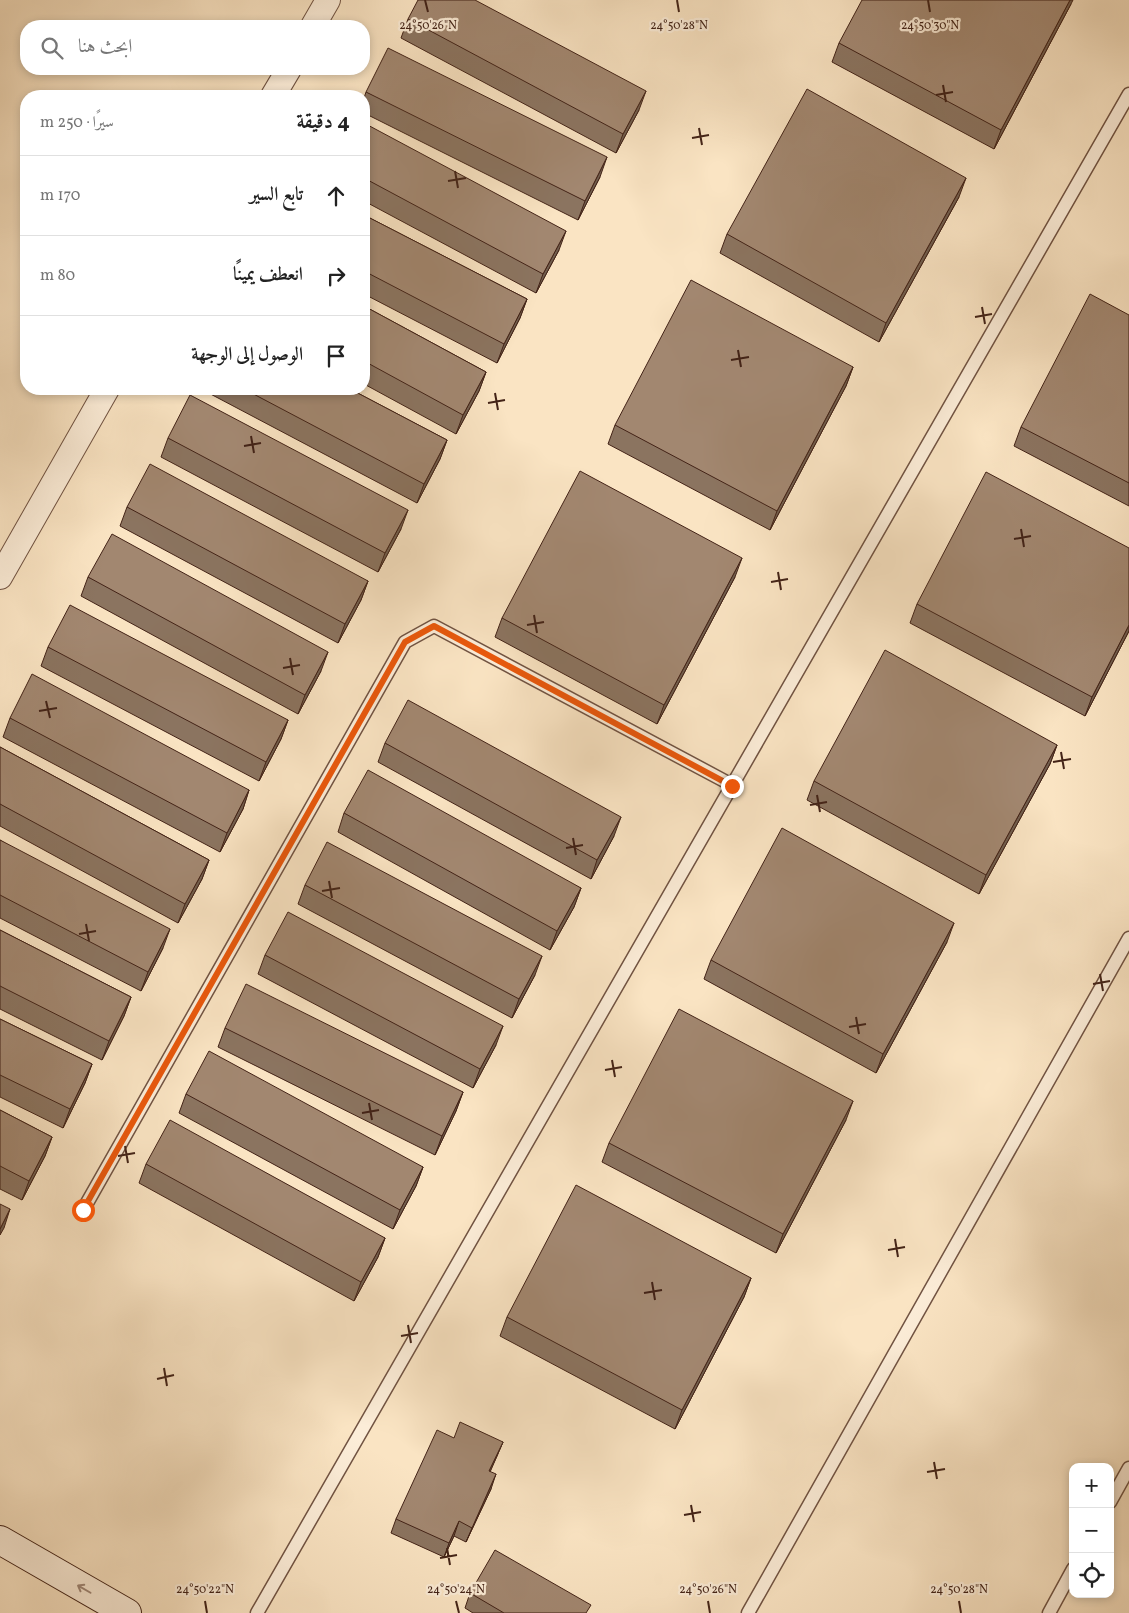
<!DOCTYPE html>
<html lang="ar">
<head>
<meta charset="utf-8">
<style>
  :root { --surface:#fff; --page:#f2f2f2; --text:#222; --muted:#767676; --line:#e0e0e0 }
  body { margin:0; font-family:Vollkorn,Amiri,serif; background:var(--page); color:var(--text); direction:rtl }
  .controls { position:absolute; right:15px; bottom:15px; display:grid; overflow:hidden; border-radius:10px; box-shadow:0 2px 8px #0003 }
  .controls button { width:45px; height:45px; display:grid; place-items:center; padding:0; border:0; border-bottom:1px solid var(--line); background:var(--surface); color:var(--text); font:25px sans-serif }
  .stop { position:absolute; width:15px; height:15px; margin:-11px; border:4px solid #ea580c; border-radius:50%; background:#fff }
  .stop.end { background:#ea580c; border-color:#fff; box-shadow:0 1px 5px #0008 }
  .list { margin:0; padding:0; list-style:none }
  h2 { display:flex; justify-content:space-between; align-items:center; height:65px; margin:0; padding:0 20px; font-size:21px }
  h2 small { font-size:16px; font-weight:400; color:var(--muted) }
  .list li { display:grid; grid-template-columns:32px 1fr auto; gap:15px; align-items:center; box-sizing:border-box; height:80px; padding:0 20px; border-top:1px solid var(--line) }
  .list b { display:block; font-size:19px; white-space:nowrap }
  .list em { font-size:16px; font-style:normal; color:var(--muted) }
  .icon { flex:none; width:28px; height:28px; fill:none; stroke:currentColor; stroke-width:2; stroke-linecap:round; stroke-linejoin:round }
  .map { position:relative; flex:none; width:1129px; height:1613px; overflow:hidden; direction:ltr }
  .search { position:absolute; background:var(--surface); box-shadow:0 2px 8px #0003; left:20px; top:20px; width:350px; height:55px; display:flex; align-items:center; gap:12px; box-sizing:border-box; padding:0 18px; border-radius:20px; color:var(--muted); font-size:19px }
  .panel { position:absolute; background:var(--surface); box-shadow:0 2px 8px #0003; left:20px; top:90px; width:350px; height:305px; border-radius:20px; direction:rtl }
  .map>svg:first-child { display:block }
  .lines { fill:none; stroke-linecap:round; stroke-linejoin:round }
  .service-casing { stroke:#715342; stroke-width:15 }
  .minor-casing { stroke:#715342; stroke-width:26 }
  .secondary-casing { stroke:#432317; stroke-width:30 }
  .service { stroke:#fcedd8; stroke-width:12 }
  .minor { stroke:#fcedd8; stroke-width:24 }
  .secondary { stroke:#fcedd8; stroke-width:28 }
  .wall { fill:#8b7460; stroke:#432317 }
  .shaded-wall { fill:#715e4e; stroke:#432317 }
  .building { fill:#a28770; stroke:#432317 }
  .oneway { stroke:#a08878 }
  .route { stroke:#ea580c; stroke-width:6 }
  .ticks { fill:none; stroke:#432317; stroke-width:2 }
  .ticks-label { font-size:12px; text-anchor:middle; fill:#432317; stroke:#fcedd8; stroke-width:4.5; stroke-linejoin:round; paint-order:stroke }
</style>
</head>
<body>
<div class="map">
<svg width="1129" height="1613" viewBox="0 0 1129 1613">
  <rect width="100%" height="100%" fill="#fae4c3"/>
  <filter id="stains"><feTurbulence type="fractalNoise" baseFrequency=".004" numOctaves="4"/><feColorMatrix values="0 0 0 0 .2 0 0 0 0 .09 0 0 0 0 .02 0 0 0 .5 -.17"/></filter>
  <radialGradient id="worn" r=".72"><stop offset=".6" stop-color="#630" stop-opacity="0"/><stop offset="1" stop-color="#630" stop-opacity=".3"/></radialGradient>
  <g class="lines">
    <defs>
      <path id="service" d="M83 1210 405 642 434 626 732 785
        M1110 1502 1129 1468
        M257 1613 1129 94
        M748 1613 1129 938
        M1049 1613 1073 1569"/>
      <path id="minor" d="M313 26 328 0
        M273 96 289 69
        M0 577 107 389"/>
      <path id="secondary" d="M0 1540 127 1613"/>
    </defs>
    <use href="#service" class="service-casing"/>
    <use href="#minor" class="minor-casing"/>
    <use href="#secondary" class="secondary-casing"/>
    <use href="#service" class="service"/>
    <use href="#minor" class="minor"/>
    <use href="#secondary" class="secondary"/>
  </g>
  <path class="wall" d="M1071 4 994 149 832 62 839 43Z
    M408 19 639 110 616 153 401 38Z
    M366 92 600 177 578 220 364 113V98Z
    M364 123 559 250 536 293 364 201Z
    M959 197 879 342 720 253 727 234Z
    M364 215 527 299 520 318 497 363 364 294Z
    M364 306 486 372 479 391 456 434 364 384Z
    M1129 315V506L1014 446 1021 427Z
    M853 367 846 386 770 530 608 444 615 425Z
    M201 389H350L447 440 440 459 417 503Z
    M168 438 401 529 378 572 161 457Z
    M127 507 368 581 361 600 338 643 120 526Z
    M88 577 321 671 298 714 81 596Z
    M735 577 657 724 495 637 502 618Z
    M917 604 1129 631 1085 716 910 623Z
    M48 647 288 720 281 739 259 781 41 666Z
    M10 718 249 790 243 809 220 852 3 737Z
    M385 743 614 836 591 879 378 762Z
    M1057 745 1050 764 979 894 807 800 814 781Z
    M0 747 209 860 202 879 178 923 0 826Z
    M344 813 581 888 574 907 550 950 338 832Z
    M0 840 163 948 141 991 0 918Z
    M305 885 535 975 512 1018 298 904Z
    M0 930 131 997 124 1016 102 1060 0 1009Z
    M947 942 876 1073 704 979 711 960Z
    M265 955 496 1045 473 1088 258 974Z
    M0 1019 92 1064 85 1083 63 1128 0 1097Z
    M225 1028 463 1092 456 1111 435 1155 218 1047Z
    M186 1094 423 1167 416 1186 393 1229 179 1113Z
    M0 1110 52 1137 45 1156 22 1200 0 1189Z
    M846 1120 776 1253 602 1162 609 1143Z
    M146 1164 385 1238 378 1257 354 1301 139 1183Z
    M751 1278 744 1297 675 1429 500 1336 507 1317Z
    M454 1438 503 1442 497 1456 490 1471 491 1489 466 1542 454 1536 444 1557 391 1533 396 1519Z
    M470 1593 586 1613H473L465 1608Z"/>
  <path class="shaded-wall" d="M1070 0H1073L1071 4 994 149 1001 130Z
    M646 91 639 110 616 153 623 134Z
    M607 157 600 177 578 220 585 201Z
    M966 178 959 197 879 342 886 323Z
    M566 231 559 250 536 293 543 274Z
    M527 299 520 318 497 363 504 344Z
    M853 367 846 386 770 530 777 511Z
    M486 372 479 391 456 434 463 415Z
    M447 440 440 459 417 503 424 484Z
    M408 510 401 529 378 572 385 553Z
    M742 558 735 577 657 724 664 705Z
    M368 581 361 600 338 643 345 624Z
    M1129 625V631L1085 716 1092 697Z
    M328 652 321 671 298 714 305 695Z
    M288 720 281 739 259 781 266 762Z
    M1057 745 1050 764 979 894 986 875Z
    M249 790 243 809 220 852 227 833Z
    M621 817 614 836 591 879 597 860Z
    M209 860 202 879 178 923 185 904Z
    M581 888 574 907 550 950 557 931Z
    M954 923 947 942 876 1073 883 1054Z
    M170 929 163 948 141 991 148 972Z
    M542 956 535 975 512 1018 519 999Z
    M131 997 124 1016 102 1060 109 1041Z
    M503 1026 496 1045 473 1088 480 1069Z
    M92 1064 85 1083 63 1128 70 1109Z
    M463 1092 456 1111 435 1155 442 1136Z
    M853 1101 846 1120 776 1253 783 1234Z
    M52 1137 45 1156 22 1200 29 1181Z
    M423 1167 416 1186 393 1229 400 1210Z
    M10 1209 4 1228 0 1235V1229Z
    M385 1238 378 1257 354 1301 361 1282Z
    M751 1278 744 1297 675 1429 682 1410Z
    M503 1442 497 1456 484 1486 489 1471Z
    M496 1474 491 1489 466 1542 472 1528Z
    M459 1521 454 1536 444 1557 449 1543Z"/>
  <path class="building" d="M418 0H475L646 91 623 134 408 19Z
    M862 0H1070L1001 130 839 43Z
    M388 48 607 157 585 201 366 92Z
    M807 89 966 178 886 323 727 234Z
    M364 123 566 231 543 274 364 178Z
    M364 215 527 299 504 344 364 271Z
    M691 280 853 367 777 511 615 425Z
    M1090 294 1129 315V483L1021 427Z
    M364 306 486 372 463 415 364 361Z
    M244 389H350L447 440 424 484Z
    M190 395 408 510 385 553 168 438Z
    M150 464 368 581 345 624 127 507Z
    M580 471 742 558 664 705 502 618Z
    M986 472 1129 548V625L1092 697 917 604Z
    M112 534 328 652 305 695 88 577Z
    M70 605 288 720 266 762 48 647Z
    M885 650 1057 745 986 875 814 781Z
    M32 674 249 790 227 833 10 718Z
    M408 700 621 817 597 860 385 743Z
    M0 747 209 860 185 904 0 804Z
    M368 770 581 888 557 931 344 813Z
    M782 828 954 923 883 1054 711 960Z
    M0 840 170 929 148 972 0 895Z
    M327 842 542 956 519 999 305 885Z
    M288 912 503 1026 480 1069 265 955Z
    M0 930 131 997 109 1041 0 986Z
    M246 984 463 1092 442 1136 225 1028Z
    M679 1009 853 1101 783 1234 609 1143Z
    M0 1019 92 1064 70 1109 0 1075Z
    M209 1051 423 1167 400 1210 186 1094Z
    M0 1110 52 1137 29 1181 0 1166Z
    M170 1120 385 1238 361 1282 146 1164Z
    M576 1185 751 1278 682 1410 507 1317Z
    M0 1204 10 1209 0 1229Z
    M460 1422 503 1442 489 1471 496 1474 472 1528 459 1521 449 1543 396 1519 437 1430 454 1438Z
    M495 1550 591 1605 586 1613H504L470 1593Z"/>
  <defs><path id="oneway-shaft" d="M-6 0H5M1.5-3L5.5 0L1.5 3" fill="none" stroke-width="1.6" stroke-linecap="round" stroke-linejoin="round" transform="scale(1.25)"/></defs>
  <use class="oneway" href="#oneway-shaft" transform="translate(84 1589) rotate(-150)"/>
  <g class="lines">
    <path class="route" d="M83 1210 405 642 434 626 732 786"/>
  </g>
  <path class="ticks" d="M425 0 428 12M677 0 679 12M928 0 930 12M943 85 946 102M936 95 953 92M699 128 702 145M692 138 709 135M455 171 458 188M448 181 466 178M982 307 985 324M975 317 992 314M738 350 741 367M731 360 749 357M495 393 498 410M488 403 505 400M251 436 254 453M244 446 261 443M1021 529 1024 547M1014 539 1031 536M778 572 781 590M771 582 788 579M534 615 537 633M527 625 544 622M290 658 293 675M283 668 300 665M46 701 50 718M39 711 57 708M1061 752 1064 769M1053 762 1071 759M817 795 820 812M810 805 827 802M573 838 576 855M566 848 583 845M329 881 332 898M322 891 340 888M86 924 89 941M79 934 96 931M1100 974 1103 991M1093 984 1110 981M856 1017 859 1034M849 1027 866 1024M612 1060 615 1077M605 1070 622 1067M369 1103 372 1120M362 1113 379 1110M125 1146 128 1163M118 1156 135 1153M895 1239 898 1257M888 1250 905 1247M652 1282 655 1300M644 1293 662 1290M408 1325 411 1343M401 1336 418 1333M164 1368 167 1386M157 1379 174 1375M934 1462 937 1479M927 1472 945 1469M691 1505 694 1522M684 1515 701 1512M447 1548 450 1565M440 1558 457 1555M205 1601 207 1613M456 1601 459 1613M708 1601 710 1613M959 1601 961 1613"/>
  <g class="ticks-label">
    <text x="930" y="29">24°50'30"N</text>
    <text x="428" y="29">24°50'26"N</text>
    <text x="679" y="29">24°50'28"N</text>
    <text x="205" y="1593">24°50'22"N</text>
    <text x="456" y="1593">24°50'24"N</text>
    <text x="708" y="1593">24°50'26"N</text>
    <text x="959" y="1593">24°50'28"N</text>
  </g>
  <rect width="100%" height="100%" filter="url(#stains)"/>
  <rect width="100%" height="100%" fill="url(#worn)"/>
</svg>
<div class="controls">
<button>+</button>
<button>−</button>
<button><svg class="icon" aria-label="locate" viewBox="0 0 24 24"><circle cx="12" cy="12" r="6"/><path d="M12 2v4M12 18v4M2 12h4M18 12h4"/></svg></button>
</div>
<div class="stop" style="left:83px;top:1210px"></div>
<div class="stop end" style="left:732px;top:786px"></div>
<div class="search"><svg class="icon" aria-label="search" viewBox="0 0 24 24"><circle cx="10" cy="10" r="6"/><path d="M15 15l6 6"/></svg>ابحث هنا</div>
<section class="panel">
<h2>4 دقيقة<small>سيرًا · 250 m</small></h2>
<ul class="list">
<li><svg class="icon" aria-label="ahead" viewBox="0 0 24 24"><path d="M12 20V5M6 11l6-6 6 6"/></svg><div><b>تابع السير</b></div><em>170 m</em></li>
<li><svg class="icon" aria-label="right" viewBox="0 0 24 24"><path d="M7 20v-9h11M14 6l5 5-5 5"/></svg><div><b>انعطف يمينًا</b></div><em>80 m</em></li>
<li><svg class="icon" aria-label="arrive" viewBox="0 0 24 24"><path d="M6 21V4h12l-3 4 3 4H6"/></svg><div><b>الوصول إلى الوجهة</b></div></li>
</ul>
</section>
</div>
</body>
</html>
